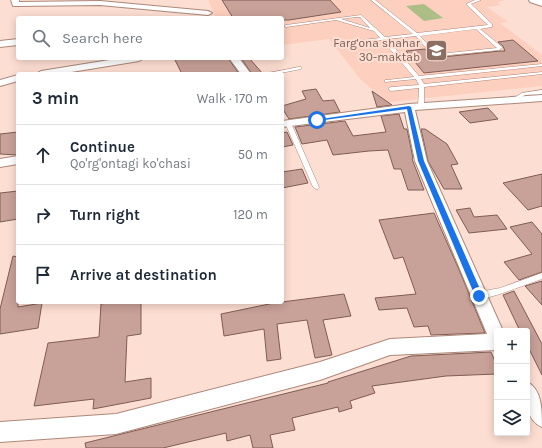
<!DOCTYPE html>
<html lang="en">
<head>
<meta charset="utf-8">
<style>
  :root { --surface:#fff; --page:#f2f2f3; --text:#1f2937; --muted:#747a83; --line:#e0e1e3 }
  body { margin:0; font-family:Karla,sans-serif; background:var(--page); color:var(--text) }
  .controls { position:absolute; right:12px; bottom:12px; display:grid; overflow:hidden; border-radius:4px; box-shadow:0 2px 10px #0003 }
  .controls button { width:36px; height:36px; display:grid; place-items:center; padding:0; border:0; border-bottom:1px solid var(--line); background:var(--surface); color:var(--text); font:20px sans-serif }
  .stop { position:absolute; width:12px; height:12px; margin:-9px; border:3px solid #1a73e8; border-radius:50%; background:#fff }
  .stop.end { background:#1a73e8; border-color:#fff; box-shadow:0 1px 4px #0008 }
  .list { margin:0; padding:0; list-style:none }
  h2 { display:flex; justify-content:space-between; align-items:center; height:52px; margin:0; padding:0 16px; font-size:17px }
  h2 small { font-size:13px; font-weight:400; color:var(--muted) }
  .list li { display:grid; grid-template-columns:26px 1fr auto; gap:12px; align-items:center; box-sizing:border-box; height:60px; padding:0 16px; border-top:1px solid var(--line) }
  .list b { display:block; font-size:15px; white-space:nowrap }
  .list p { margin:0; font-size:13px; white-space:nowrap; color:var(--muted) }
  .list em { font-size:13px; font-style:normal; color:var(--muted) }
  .icon { flex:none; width:22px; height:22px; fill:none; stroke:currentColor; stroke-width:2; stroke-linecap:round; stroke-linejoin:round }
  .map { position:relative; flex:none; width:542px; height:448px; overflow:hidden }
  .search { position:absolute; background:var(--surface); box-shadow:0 2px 10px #0003; left:16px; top:16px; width:268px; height:44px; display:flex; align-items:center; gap:10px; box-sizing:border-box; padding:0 14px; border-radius:4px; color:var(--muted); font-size:15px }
  .panel { position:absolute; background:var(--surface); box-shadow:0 2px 10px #0003; left:16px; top:72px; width:268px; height:232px; border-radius:4px }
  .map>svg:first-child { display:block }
  .built { fill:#fdcfbe }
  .green { fill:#acbd85 }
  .building { fill:#c8a198; stroke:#7f5d54 }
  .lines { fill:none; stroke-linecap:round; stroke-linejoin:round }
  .lane-casing { stroke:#ac887b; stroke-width:1 }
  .street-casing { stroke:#ac887b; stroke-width:2 }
  .secondary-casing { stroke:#ac887b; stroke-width:2 }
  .lane { fill:#fff; fill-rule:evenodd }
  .street { fill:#fff; fill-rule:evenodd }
  .secondary { fill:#fff; fill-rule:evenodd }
  .route { fill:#1a73e8 }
  .labels { text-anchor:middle; stroke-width:4; stroke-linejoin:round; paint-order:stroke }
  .far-education-label { font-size:12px; fill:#785e54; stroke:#fdded2; text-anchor:end }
</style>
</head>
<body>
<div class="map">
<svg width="542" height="448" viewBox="0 0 542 448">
  <rect width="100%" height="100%" fill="#fdded2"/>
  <path class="built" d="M208 0H504L497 3 501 5 487 7 508 22 500 23 542 55V86L389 102 362 81 329 39 282 45V18H216Z"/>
  <path class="green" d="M424 4 443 18 424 21 406 6Z"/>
  <path class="building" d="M222 0H330L341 12 289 20H282V18H233Z
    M513 40 538 61 424 73 406 51 425 49 433 58 500 51H505L503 46 498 42Z
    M174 58H228L239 74H182Z
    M241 58H249L263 74H252Z
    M316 89 323 101 334 100 340 112 289 119 282 108V106L306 99 302 91Z
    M372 91 392 105 377 107Z
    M488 108 498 119 470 123 459 112Z
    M399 114 404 129H407L413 158 412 159 424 190H408L401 169H394L388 150 369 151 333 155 327 140 302 144 295 127 345 121 353 136 386 132 381 116Z
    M421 129H425L447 144 458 164 451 165 462 189H444L428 161Z
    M18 132V155L0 154V134Z
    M287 132 293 145 282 147V133Z
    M302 169 308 183 282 188V172Z
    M542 174V206L528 210 503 183Z
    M18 191V219L0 222V193Z
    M470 208 474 217 497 215 507 229 469 233 456 210Z
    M434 213 460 272 485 333 431 335 428 326 414 327 407 308 379 310 375 298 416 294 403 257 394 259 379 220Z
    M532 222 542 234V272L519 280 504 262 532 254 510 227Z
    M13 256 18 257V307L42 303 38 328 0 334V309Z
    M542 281V305L525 286Z
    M514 291 542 344V375L527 345V331H520L503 295Z
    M344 294 351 316 323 320 332 355 315 358 307 320 277 324 281 359 267 361 264 329 224 336 221 314 274 303Z
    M115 302H141V334L127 336 125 382 151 378V398L93 409 94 399 34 406 48 343 99 337 101 304Z
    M491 352 497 366V374L446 376 372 386 375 393 350 401 352 408 339 412 338 407 292 418 295 430 270 435 273 448H253L250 435 227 441 226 433 163 448H86L85 443 328 383V382L411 356Z"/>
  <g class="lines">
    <defs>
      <path id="lane" d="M371 0H375L417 33 488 25 466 4 475 0H481L471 4 492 24V27L480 29 502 47V48L500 50 439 56 432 55 416 36 387 39 419 76 542 64V66L421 79 424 84 542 72V74L424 87V106L421 108 418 106 419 88 391 91 388 89 391 87 419 85 416 79 385 82V80H387L414 77 382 40 353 43 351 42 353 41 380 38 374 31 336 20 286 27 284 26 286 25 361 15 385 37 413 34ZM356 17H360L370 28 341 19ZM476 29 497 48 439 54 436 53 420 36Z
        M299 67H301V69L276 74H266L268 73Z
        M542 90V94L525 95 512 103 509 101 522 93Z
        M288 121 291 123 319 187 318 189H316L313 187 285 123Z
        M542 273V279L500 294 479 300 476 298 475 296 476 294 479 292 500 288Z"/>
      <path id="street" d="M11 0H19V2L100 1 208 11 212 13 208 15 100 5 16 6H13Z
        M18 39V45L0 47V41Z
        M122 58H144L139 61 59 74H36L41 71Z
        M229 58H239L251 74H241Z
        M18 75V81L0 86V80Z
        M542 95V101L415 110 427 161 503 331H497V350L390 355 320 380 116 434 0 442V422L116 414 320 362 390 339 487 334 415 161 405 112 282 127V121L409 104Z
        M18 156V164L0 167V159Z
        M527 382C542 389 542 410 542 427 524 419 527 398 527 382Z"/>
      <path id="secondary" d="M529 0H542V6L530 2Z"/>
    </defs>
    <use href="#lane" class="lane-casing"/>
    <use href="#street" class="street-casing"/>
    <use href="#secondary" class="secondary-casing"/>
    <use href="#lane" class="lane"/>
    <use href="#street" class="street"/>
    <use href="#secondary" class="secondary"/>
  </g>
  <path class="route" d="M409 106 411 107 424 161 483 296 482 299H479L475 296 418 161 407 109 317 121 314 120Z"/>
  <defs>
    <symbol id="school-square" viewBox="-11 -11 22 22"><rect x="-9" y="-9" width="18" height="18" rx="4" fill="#8d6e63" stroke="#fdded2"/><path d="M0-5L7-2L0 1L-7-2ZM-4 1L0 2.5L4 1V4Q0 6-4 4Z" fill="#fff"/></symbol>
  </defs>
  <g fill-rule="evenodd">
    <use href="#school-square" x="424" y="38" width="25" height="25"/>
  </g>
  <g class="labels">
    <g class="far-education-label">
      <text x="420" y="47">Farg'ona shahar<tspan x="420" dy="14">30-maktab</tspan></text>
    </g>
  </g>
</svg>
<div class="controls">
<button>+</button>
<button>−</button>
<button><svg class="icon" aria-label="layers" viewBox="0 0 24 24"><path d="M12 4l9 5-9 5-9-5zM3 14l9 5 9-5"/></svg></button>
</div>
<div class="stop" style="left:317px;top:120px"></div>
<div class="stop end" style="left:479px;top:296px"></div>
<div class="search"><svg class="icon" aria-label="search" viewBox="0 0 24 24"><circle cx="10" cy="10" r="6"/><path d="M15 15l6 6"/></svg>Search here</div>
<section class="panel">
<h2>3 min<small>Walk · 170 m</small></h2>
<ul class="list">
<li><svg class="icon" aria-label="ahead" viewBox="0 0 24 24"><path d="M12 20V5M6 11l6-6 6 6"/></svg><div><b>Continue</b><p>Qo'rg'ontagi ko'chasi</p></div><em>50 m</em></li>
<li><svg class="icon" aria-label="right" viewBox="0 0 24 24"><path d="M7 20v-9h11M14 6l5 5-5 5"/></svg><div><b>Turn right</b></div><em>120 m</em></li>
<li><svg class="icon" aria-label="arrive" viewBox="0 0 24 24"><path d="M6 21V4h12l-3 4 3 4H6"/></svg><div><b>Arrive at destination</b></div></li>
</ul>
</section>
</div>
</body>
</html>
